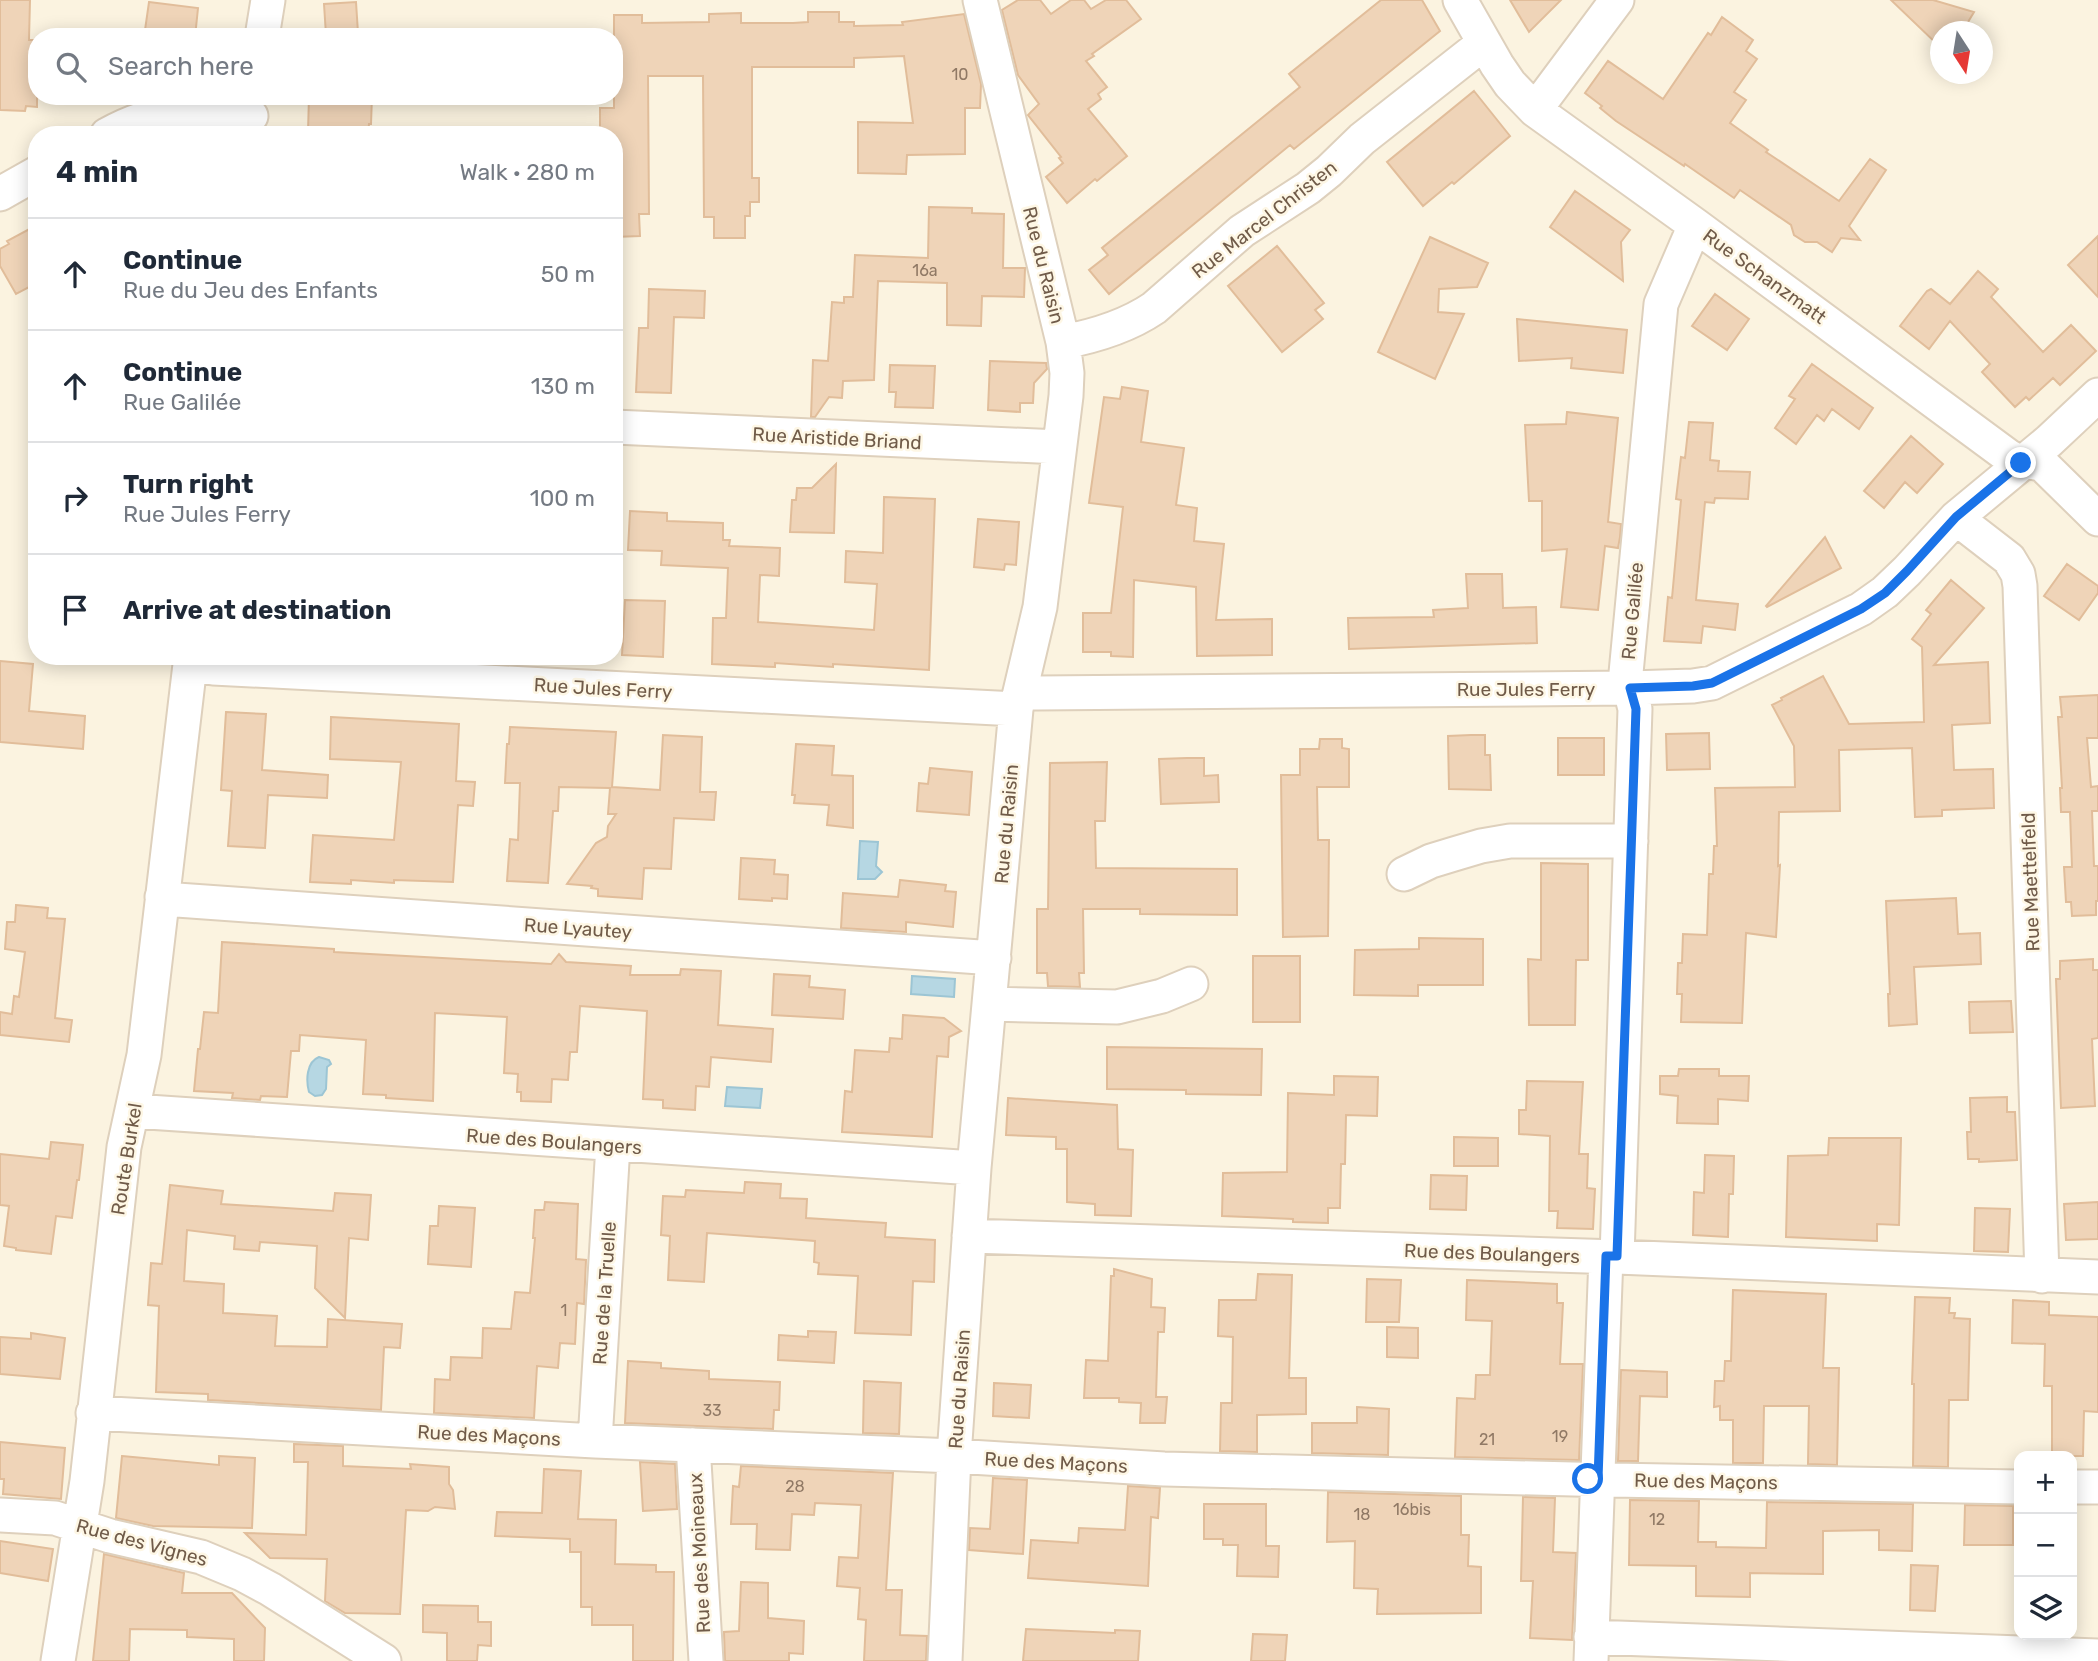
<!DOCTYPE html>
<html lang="en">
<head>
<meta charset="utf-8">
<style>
  :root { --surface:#fff; --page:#f6f6f7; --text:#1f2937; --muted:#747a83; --line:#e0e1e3 }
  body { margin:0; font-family:Rubik,sans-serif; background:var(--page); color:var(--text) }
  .controls { position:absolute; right:21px; bottom:21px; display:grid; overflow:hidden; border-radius:14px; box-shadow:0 4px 18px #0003 }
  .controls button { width:63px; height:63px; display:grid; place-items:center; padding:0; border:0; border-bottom:2px solid var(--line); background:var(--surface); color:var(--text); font:35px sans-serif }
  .compass { position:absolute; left:1930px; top:21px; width:63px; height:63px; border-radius:50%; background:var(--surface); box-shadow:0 4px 18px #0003; rotate:168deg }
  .stop { position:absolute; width:21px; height:21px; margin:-16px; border:5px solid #1a73e8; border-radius:50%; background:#fff }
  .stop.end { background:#1a73e8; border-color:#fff; box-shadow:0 2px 7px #0008 }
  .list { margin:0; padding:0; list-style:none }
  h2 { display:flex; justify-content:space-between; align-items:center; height:91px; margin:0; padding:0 28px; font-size:30px }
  h2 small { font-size:23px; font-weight:400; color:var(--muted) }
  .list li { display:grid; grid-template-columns:46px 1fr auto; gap:21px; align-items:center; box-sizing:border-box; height:112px; padding:0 28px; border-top:2px solid var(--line) }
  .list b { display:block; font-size:26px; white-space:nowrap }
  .list p { margin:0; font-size:23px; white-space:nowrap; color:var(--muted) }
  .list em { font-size:23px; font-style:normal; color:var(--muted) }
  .icon { flex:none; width:38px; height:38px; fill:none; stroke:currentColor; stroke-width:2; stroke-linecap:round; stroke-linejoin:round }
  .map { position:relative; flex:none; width:2098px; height:1661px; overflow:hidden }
  .search { position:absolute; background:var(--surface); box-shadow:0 4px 18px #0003; left:28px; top:28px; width:595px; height:77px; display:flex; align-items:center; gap:18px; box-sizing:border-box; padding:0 24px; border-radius:28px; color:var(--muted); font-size:26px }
  .panel { position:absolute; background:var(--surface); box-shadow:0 4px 18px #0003; left:28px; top:126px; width:595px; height:539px; border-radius:28px }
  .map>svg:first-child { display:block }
  .water { fill:#b6d7e3; stroke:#9cc5d4; stroke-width:2 }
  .building { fill:#efd4b8; stroke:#e1bd9a; stroke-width:2 }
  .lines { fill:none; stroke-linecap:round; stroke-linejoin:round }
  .minor-casing { stroke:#ded0bc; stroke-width:37 }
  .minor { stroke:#fff; stroke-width:33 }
  .route { stroke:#1a73e8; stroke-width:9 }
  .labels { text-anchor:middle; stroke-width:5; stroke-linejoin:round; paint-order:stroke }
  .number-label { font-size:16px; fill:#907965 }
  .street-label { font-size:19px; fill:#705b49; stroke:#fef7e5 }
</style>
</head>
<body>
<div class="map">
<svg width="2098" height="1661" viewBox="0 0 2098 1661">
  <rect width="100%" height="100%" fill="#fbf3e0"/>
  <path class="water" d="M860 841 878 842 876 866 882 872 875 879H858Z
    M912 976 955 979 954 997 911 994Z
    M319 1057 329 1060 331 1064 327 1067 326 1089 322 1095 315 1096 309 1092C306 1081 306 1062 319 1057Z
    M727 1087 762 1089 760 1108 725 1106Z"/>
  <path class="building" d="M0 0H30L29 40H37V107L26 106 25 111 0 110Z
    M1018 0H1040L1051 14 1071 0H1084L1091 9 1106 0H1126L1141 19 1092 54 1094 56 1086 61 1107 87 1098 94 1101 99 1088 109 1127 156 1097 181 1095 179 1067 203 1046 177 1063 163 1059 158 1061 157 1028 115 1039 104 1018 75 1002 10Z
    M1381 0H1422L1440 31 1294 149 1290 145 1109 294 1089 270 1108 255 1102 248 1300 87 1289 74Z
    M1510 0H1561L1529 32Z
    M1891 0H1933L1974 12 1962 32H1941V48Z
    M149 2 198 8 195 37H144Z
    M356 2 358 33 326 35 324 4Z
    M808 12H839V22H854V26L903 25 902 22 964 14 981 84 980 108H965V154L907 155 906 174 858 173V122L913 123 904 56 854 58V67H752V178H759V202H750V216H745V238H714V217H704L703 76H648L649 214H639L640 236 614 237V135H600V108H614V15H642V23L709 22V14L741 13V23H793L808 22Z
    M1722 17 1753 40 1746 51 1757 59 1734 92 1746 100 1730 123 1768 150 1766 152 1839 201 1870 159 1886 170 1849 226 1860 240 1841 238 1832 252 1817 242H1805L1794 235 1791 225 1740 190 1734 198 1685 164 1684 166 1616 121 1600 108 1602 106 1585 93 1608 61 1663 99 1708 33 1711 35Z
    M1474 91 1510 136 1454 184 1452 182 1423 206 1387 162Z
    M309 96H372L371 124H369L368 135H312V132H308Z
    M1575 191 1630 230 1621 242 1623 281 1550 227Z
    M929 207 972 208V213L1004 214 1003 268H1025L1024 297 982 296 981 326 947 325V283L878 281 874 380 843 381 842 398 829 397 815 417H811L813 360 828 361 832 302 844 303V297H853L855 255 928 258Z
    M37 225V283L16 294 0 266V249L9 244 7 241Z
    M2098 236V297L2068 265Z
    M1430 237 1488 263 1477 287 1439 289 1438 312 1464 314 1435 379 1378 352Z
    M1277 246 1324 303 1315 310 1323 319 1282 352 1228 286Z
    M1978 271 1998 289 1991 297 2043 352 2071 325 2096 351 2060 385 2053 378 2029 400 2026 397 2015 407 1982 372 1990 364 1950 321 1929 349 1900 326 1927 291 1931 289 1950 304Z
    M649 289 705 291 704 318 674 317 671 393 636 392 639 328H648Z
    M1715 294 1749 319 1727 350 1692 326Z
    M1517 319 1627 330 1623 373 1571 368 1572 358 1519 361Z
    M990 361 1046 363 1047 369 1034 383 1033 403H1020V412L988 410Z
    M1812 364 1873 408 1859 429 1832 409 1824 421 1817 415 1796 444 1775 428 1795 399 1789 396Z
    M890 365 935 366 933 408 895 407 896 392H889Z
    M1122 387 1148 391 1141 442 1184 448 1176 505 1197 508 1194 541 1224 544 1216 620 1272 619V655L1197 656 1196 587 1134 580 1133 657 1111 656V652H1083V613H1111L1123 507 1089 503 1104 397 1120 399Z
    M1567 412 1618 418 1608 522 1621 524 1620 537 1618 548 1605 546 1598 610 1561 607 1567 549 1542 551V501H1529L1525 425 1566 424Z
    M1689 422 1713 423 1710 460 1719 461 1718 471 1750 472 1748 499 1715 498 1714 503 1705 502 1696 600 1738 604 1735 630 1703 626 1701 643 1664 641 1668 597 1672 598 1681 500 1676 499 1681 457 1685 458Z
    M1911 436 1943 464 1917 493 1905 482 1884 508 1864 491Z
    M836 464 834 533 790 532 792 500H796L797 488H812Z
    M884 497 935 499 929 670 833 664V667L775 663V667L712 664 713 618H726L728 568 661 565 662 551 628 550 630 511 667 513V521L723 523V540H730L729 546 780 548 779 576 760 575 758 622 874 630 877 584 845 582 846 551 883 553Z
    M978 519 1019 522 1016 565 1005 564 1004 570 974 567Z
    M1825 537 1841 568 1767 607 1766 606Z
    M2067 564 2098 586V593L2079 620 2044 596Z
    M1466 574H1502L1503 608 1536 607 1537 643 1349 649 1348 618 1434 617 1433 610 1468 608Z
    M1951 580 1984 608 1934 665 1988 662 1990 723 1952 725 1954 770 1993 769 1994 808 1942 810V816L1915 817 1912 748 1839 750 1840 811 1779 812 1778 866 1780 865 1776 937 1746 933 1742 1023 1681 1022 1682 994H1677L1678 963H1682L1683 934 1707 935 1709 874H1713L1714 846H1717L1715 788 1795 787 1794 746 1772 705 1782 700 1781 698 1823 676 1849 724 1924 722 1922 647 1912 639 1931 614 1926 610Z
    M625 600 665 601 663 657 622 655Z
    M0 661 33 664 29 711 85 716 83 749 0 742Z
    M2098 695V738H2087L2091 787 2098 786V811H2092L2094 866H2098V901H2096V915L2072 916 2071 902H2066L2064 867H2072L2070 812H2061L2060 788H2062L2058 717H2062L2060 697Z
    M226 712 266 714 262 770 328 775 327 798 268 795 265 848 228 846 232 791 221 790Z
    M331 717 459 724 456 781 475 782 473 806 458 805 453 882 394 880V883L351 880V884L310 882 313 835 394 840 401 762 330 759Z
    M510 727 616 732 612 787 660 790 663 735 702 737 700 792H716L714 820 674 818 671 869 644 868 642 899 598 896V889L591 888 592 886 567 884 596 843 607 837 608 826 616 814H608L610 788 559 787 558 811H553L548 883 507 881 510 839 518 840 520 783H505L507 744H509Z
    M1709 733 1710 769 1667 770 1666 734Z
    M1471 735H1485V755H1490L1491 790 1449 789 1448 736Z
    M1558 738H1604V775H1558Z
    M1320 739H1342V748L1349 749V787H1317L1318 840H1329L1328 936 1283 937 1281 775H1300V749H1319Z
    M796 744 834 746 832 775 853 776V828L827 825 829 805 794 803 795 795H792Z
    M1187 758H1204V776L1218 775 1219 802 1161 804 1159 759Z
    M1107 762 1105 821H1095L1096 868 1237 869V915L1140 914V909H1083L1084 973H1079L1080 987 1048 986 1047 973H1037V909H1048L1050 763Z
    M930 768 972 772 969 815 917 811 919 783 928 784Z
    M741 858 775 860 774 874 788 875 787 899 772 898V901L739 899Z
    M1541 863 1588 864V960H1576L1575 1025H1529L1528 959 1541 960Z
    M900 880 946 885 945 891 956 892 953 927 906 922V932L841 928 843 893 898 897Z
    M1956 898 1958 934 1980 933 1981 964 1914 967 1917 1024 1889 1026 1888 994H1890L1886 901Z
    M16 905 48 908 47 918 65 919 55 1018 72 1020 69 1042 0 1035V1012L12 1014 14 996 19 997 25 952 5 949 7 922H15Z
    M1419 938 1483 939V985H1418V996L1354 995 1355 950 1419 949Z
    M222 942 334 949V952L551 964 559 954 566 962 631 966 630 975H680L681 969 721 971 718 1025 773 1029 771 1062 711 1057 709 1087 696 1086 695 1110 663 1108V1100L643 1099 647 1011 580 1006 577 1052H570L568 1080 552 1079 551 1102 521 1101V1092H517L518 1074 504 1073 507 1017 435 1013 433 1101 386 1098V1095L363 1094 366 1040 300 1035 299 1051H291L287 1097 261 1096 260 1100 232 1098 233 1093 194 1091 198 1049H200L204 1012 218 1013Z
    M1253 956H1300V1022H1253Z
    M2093 959V970H2098V1038L2092 1039 2095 1106 2061 1108 2056 979H2060V961Z
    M774 974 810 976 809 987 845 990 843 1019 772 1015Z
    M2011 1001 2013 1032 1970 1033 1969 1002Z
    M903 1015 944 1018 961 1031 949 1037 948 1057 937 1056 932 1137 842 1132 845 1091 852 1092 855 1050 889 1052 890 1038 902 1039Z
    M1107 1047 1262 1049 1261 1095 1186 1094V1090L1107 1089Z
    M1679 1069H1719V1076H1749L1748 1101 1718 1099V1124L1677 1123 1678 1096 1660 1094V1076H1678Z
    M1334 1076 1378 1077 1377 1116 1346 1115 1345 1164H1341L1340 1208H1328V1223L1293 1222V1219L1222 1216 1223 1173 1287 1172 1288 1093 1334 1095Z
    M1527 1081 1583 1082 1579 1154H1588L1587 1188 1595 1189 1593 1229 1557 1228 1558 1211H1549L1550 1136 1519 1134V1110H1526Z
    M2007 1097V1112H2015L2017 1160 1979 1162V1159H1968L1967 1132H1971L1970 1098Z
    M1008 1098 1117 1105 1118 1149 1133 1150 1131 1216 1095 1215V1204L1067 1202V1149H1056V1137L1006 1135Z
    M1454 1137 1498 1138V1166H1454Z
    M1829 1138H1901L1899 1225 1877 1224V1241L1786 1237 1788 1156 1828 1155Z
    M51 1142 83 1145 79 1180H77L72 1218 56 1216 51 1254 16 1250V1248L4 1246 9 1206 0 1205V1154L49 1159Z
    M1705 1155 1734 1156 1733 1194H1729L1728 1237 1693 1235 1694 1192 1704 1193Z
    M1431 1175 1467 1176 1466 1210 1430 1209Z
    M745 1182 781 1184 780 1198 807 1199 806 1218 886 1223 885 1237 935 1240 934 1282 913 1281 911 1335 855 1333 858 1276 818 1274 819 1263 814 1262 815 1241 707 1233 704 1282 668 1280 670 1236 661 1235 663 1196 685 1197 686 1190 744 1193Z
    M170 1185 223 1191 221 1204 333 1211 335 1193 371 1195 368 1240 349 1238 345 1318 315 1288 317 1246 260 1242 259 1251 234 1249 235 1236 187 1230 184 1281 224 1284 223 1313 277 1316 275 1346 327 1347 328 1319 402 1324 400 1348 384 1347 381 1410 208 1400V1394L156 1392 159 1306 148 1305 151 1263 162 1264Z
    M545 1202 578 1204 576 1259 586 1260 584 1304 577 1303 575 1344 560 1343 558 1368 537 1366 534 1418 434 1413 435 1379 450 1380 451 1357 482 1358 483 1328 511 1329 515 1292 530 1293 535 1238H533L535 1210H544Z
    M2098 1202V1239L2066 1240 2064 1204Z
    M439 1206 475 1208 471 1267 428 1264 430 1226H438Z
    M1975 1208 2010 1209 2008 1252 1974 1251Z
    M1114 1269 1152 1279 1151 1307 1165 1308 1164 1332H1158L1156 1397H1167L1165 1423H1140L1141 1403 1119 1402V1398H1084L1086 1360 1108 1361 1111 1276H1114Z
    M1258 1274 1292 1275 1289 1378H1306V1414L1257 1415V1452L1220 1451 1221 1403H1232L1233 1337 1218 1336 1219 1300H1256Z
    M1367 1279 1401 1280 1399 1322H1366Z
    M1467 1280 1557 1284V1303H1563L1560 1364H1583L1579 1460 1455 1457 1457 1398 1475 1399 1476 1375H1490L1492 1321 1466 1320Z
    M1733 1290 1826 1294 1823 1368H1839L1837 1465 1808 1464 1809 1406H1764L1763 1463H1733V1420H1720V1406L1714 1407 1715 1381H1724L1725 1361H1731Z
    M1915 1297 1950 1298 1949 1313H1955L1954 1318 1970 1319 1968 1400H1949L1948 1467 1913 1466 1914 1384H1912Z
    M2013 1300 2049 1302V1315L2098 1317V1412L2084 1411 2083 1456H2052V1386H2044L2045 1344 2012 1343Z
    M1387 1327 1418 1328V1358L1387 1357Z
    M808 1331 836 1332 834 1363 778 1360 779 1335 808 1337Z
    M31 1333 65 1338 60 1379 0 1374V1337L31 1339Z
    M628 1361 661 1363V1368L709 1371V1379L780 1382 779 1410H774L773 1429 625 1423Z
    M1621 1370 1667 1372V1397L1640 1396 1638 1461H1618Z
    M864 1381 901 1383 899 1434 863 1433Z
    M994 1383 1031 1385 1029 1418 993 1416Z
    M1357 1407 1389 1409 1388 1455 1312 1453V1423H1357Z
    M0 1442 65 1448 61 1499 3 1494 4 1479H0Z
    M294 1444 343 1446V1466L411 1469 410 1464 449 1467V1484L453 1490 455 1509 435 1507 428 1511 406 1510 400 1614 345 1613 325 1601 327 1559 270 1558 245 1533 306 1535 308 1462H294Z
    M122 1456 219 1465V1456L255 1458 252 1528 153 1526 116 1518Z
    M640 1462 675 1464 677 1509 643 1511Z
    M741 1466 893 1473 886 1590H902L900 1635 927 1636 926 1661H864L866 1620 858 1619 860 1588 837 1586 839 1557 858 1558 861 1505 815 1503 814 1515 792 1514 790 1550 756 1549 757 1524H731L733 1486 739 1487Z
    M544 1469 581 1471 578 1519 616 1520 615 1564 656 1565V1572H674L673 1661H633V1625H592V1607H581V1552H570V1539L495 1536 497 1512 542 1513Z
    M993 1478 1027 1480 1023 1554 969 1550 970 1528 990 1529Z
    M1128 1486 1160 1488 1158 1518 1151 1517 1148 1586 1028 1578 1031 1540 1078 1543 1079 1528 1125 1530Z
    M1328 1492 1461 1496V1535H1469L1468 1566 1481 1567V1613L1377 1614 1378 1589 1354 1588 1355 1541 1327 1542Z
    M1523 1497 1555 1498 1553 1552 1576 1553 1572 1640 1530 1638 1533 1581H1521Z
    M1630 1500 1699 1501 1698 1542H1716V1547L1766 1548 1767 1502 1913 1504 1912 1551 1879 1550V1530L1823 1531V1574L1750 1573V1597L1696 1596V1566L1629 1565Z
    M1204 1504H1266V1546H1279L1278 1577 1237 1576 1238 1545H1223V1539H1204Z
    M1965 1505 2013 1506V1545H1964Z
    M0 1541 53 1549 48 1581 0 1573Z
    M104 1554 184 1573 182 1593H232L265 1628 264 1661H234V1639L187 1637V1630L130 1629 129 1661H93Z
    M1911 1565 1938 1566 1935 1611 1910 1610Z
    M741 1582 768 1583V1618L804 1621 803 1654 789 1653V1661H725L724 1632 739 1631Z
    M423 1605 478 1606V1622H491V1646L478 1645 477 1661H447V1633L423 1632Z
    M1026 1629 1115 1633V1630L1140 1631 1138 1661H1023Z
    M1253 1634 1287 1635 1285 1661H1251Z"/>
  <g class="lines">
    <defs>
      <path id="minor" d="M1460 0 1497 65 1510 84 1535 110 1695 225 2008 456 2021 463 2032 462 2043 465 2098 519
        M262 37 268 0
        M1535 110 1617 0
        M107 135C159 106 193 109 251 116
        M0 194 37 173
        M1063 342C1095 336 1126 327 1154 308L1242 231 1308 188 1329 171 1362 139 1484 43
        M614 427 1059 447
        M1956 518 2009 559 2018 574 2020 586 2042 1276
        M190 665 213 668 1016 709
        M1021 692 1038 693 1630 688 1693 686 1712 683 1861 609 1885 592 1907 571 1956 518 2049 441 2098 395
        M1404 874 1431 861 1454 854 1481 846 1510 841H1631
        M162 897 177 900 994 958
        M989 1004 1117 1007 1162 996 1191 984
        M133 1111 974 1168
        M969 1236 1617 1257 2098 1277
        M1617 1257 1635 709 1626 673 1661 304 1695 225
        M93 1413 595 1441 954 1456 1164 1469 1612 1480 2019 1487
        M595 1441 613 1145
        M693 1445 706 1661
        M2072 1487H2098
        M0 1515 55 1518 110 1536 201 1557 242 1574 270 1589 384 1661
        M1591 1637 2098 1656
        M58 1661 87 1481 124 1147 144 1055 191 656
        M945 1661 954 1456 974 1168 1016 709 1040 607 1066 396 1067 373 1063 342 980 0
        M1591 1661 1606 1256"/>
    </defs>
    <use href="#minor" class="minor-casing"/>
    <use href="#minor" class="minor"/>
  </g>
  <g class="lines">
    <path class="route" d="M1588 1479H1598L1606 1256H1617L1636 709 1630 688 1693 686 1712 683 1861 609 1885 593 1907 571 1956 517 2021 463"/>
  </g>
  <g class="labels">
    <g class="number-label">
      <text x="960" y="80">10</text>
      <text x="925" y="276">16a</text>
      <text x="564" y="1316">1</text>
      <text x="712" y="1416">33</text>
      <text x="1560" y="1442">19</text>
      <text x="1487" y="1445">21</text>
      <text x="795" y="1492">28</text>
      <text x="1412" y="1515">16bis</text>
      <text x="1362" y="1520">18</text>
      <text x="1657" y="1525">12</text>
    </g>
    <g class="street-label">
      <text transform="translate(1264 219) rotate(-38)" y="7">Rue Marcel Christen</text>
      <text transform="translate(1044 265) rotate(76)" y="7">Rue du Raisin</text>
      <text transform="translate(1765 276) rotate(36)" y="7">Rue Schanzmatt</text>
      <text transform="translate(837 438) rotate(3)" y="7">Rue Aristide Briand</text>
      <text transform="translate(1632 611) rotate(-85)" y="7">Rue Galilée</text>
      <text transform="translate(603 688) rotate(3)" y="7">Rue Jules Ferry</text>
      <text x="1526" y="696">Rue Jules Ferry</text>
      <text transform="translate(1006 824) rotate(-85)" y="7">Rue du Raisin</text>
      <text transform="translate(2030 882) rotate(-92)" y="7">Rue Maettelfeld</text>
      <text transform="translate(578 928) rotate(4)" y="7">Rue Lyautey</text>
      <text transform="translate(554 1141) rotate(4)" y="7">Rue des Boulangers</text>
      <text transform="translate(126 1159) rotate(-81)" y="7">Route Burkel</text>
      <text transform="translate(1492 1253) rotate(2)" y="7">Rue des Boulangers</text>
      <text transform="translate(604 1293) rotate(-86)" y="7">Rue de la Truelle</text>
      <text transform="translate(959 1389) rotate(-86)" y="7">Rue du Raisin</text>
      <text transform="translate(489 1435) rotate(3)" y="7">Rue des Maçons</text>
      <text transform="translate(1056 1462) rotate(3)" y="7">Rue des Maçons</text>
      <text transform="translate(1706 1481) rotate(1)" y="7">Rue des Maçons</text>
      <text transform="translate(142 1542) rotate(15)" y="7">Rue des Vignes</text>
      <text transform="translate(699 1553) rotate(-93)" y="7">Rue des Moineaux</text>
    </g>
  </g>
</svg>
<div class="controls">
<button>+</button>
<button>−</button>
<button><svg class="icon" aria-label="layers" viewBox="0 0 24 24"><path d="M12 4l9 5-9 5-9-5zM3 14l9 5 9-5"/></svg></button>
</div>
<svg class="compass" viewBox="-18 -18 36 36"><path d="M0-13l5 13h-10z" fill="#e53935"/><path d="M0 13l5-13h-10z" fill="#747a83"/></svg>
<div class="stop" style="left:1588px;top:1479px"></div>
<div class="stop end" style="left:2021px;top:463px"></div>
<div class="search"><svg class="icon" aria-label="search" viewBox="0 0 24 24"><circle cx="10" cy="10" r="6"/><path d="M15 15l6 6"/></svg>Search here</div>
<section class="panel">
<h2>4 min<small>Walk · 280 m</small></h2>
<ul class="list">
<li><svg class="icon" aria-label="ahead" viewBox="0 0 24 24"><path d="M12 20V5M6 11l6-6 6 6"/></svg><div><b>Continue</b><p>Rue du Jeu des Enfants</p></div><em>50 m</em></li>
<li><svg class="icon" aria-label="ahead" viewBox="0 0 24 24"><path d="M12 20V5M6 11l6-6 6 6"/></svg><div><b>Continue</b><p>Rue Galilée</p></div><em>130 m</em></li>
<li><svg class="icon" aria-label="right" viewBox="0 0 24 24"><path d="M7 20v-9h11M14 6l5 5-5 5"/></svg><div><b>Turn right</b><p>Rue Jules Ferry</p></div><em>100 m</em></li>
<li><svg class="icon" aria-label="arrive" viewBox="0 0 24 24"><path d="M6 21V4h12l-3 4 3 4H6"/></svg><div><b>Arrive at destination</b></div></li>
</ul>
</section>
</div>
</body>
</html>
